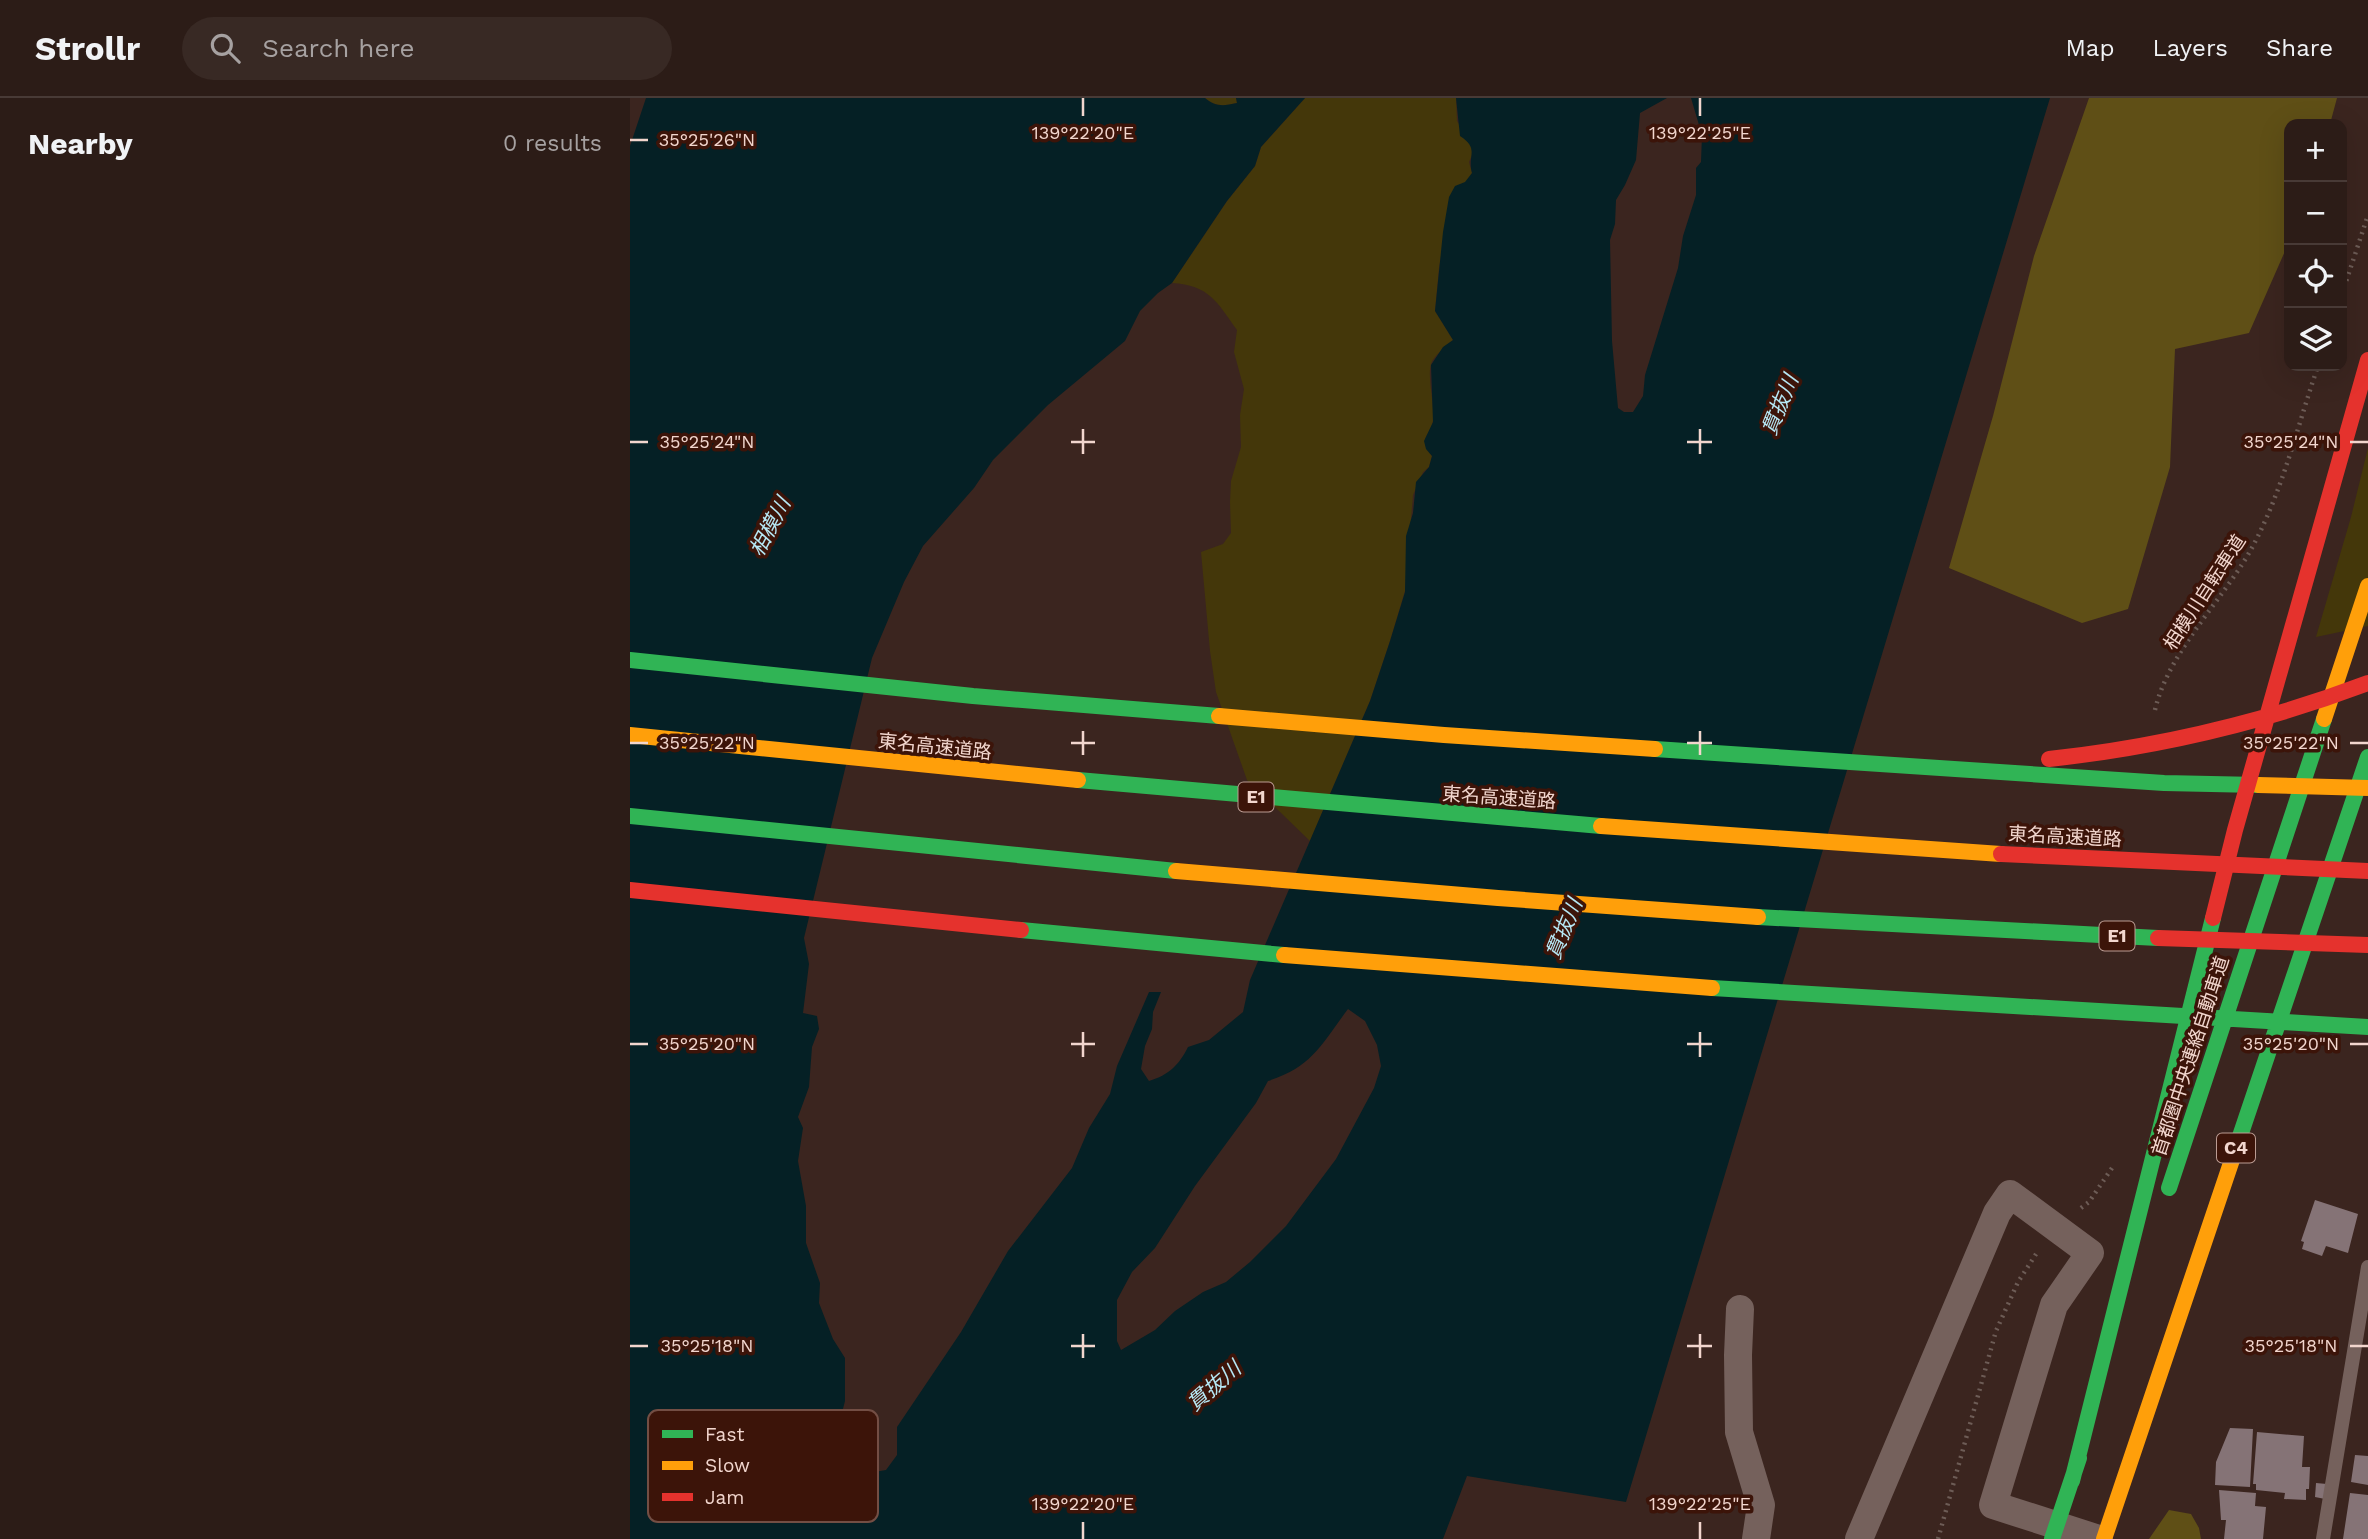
<!DOCTYPE html>
<html lang="en">
<head>
<meta charset="utf-8">
<style>
  :root { --surface:#2c1c17; --page:#382924; --text:#f1f3f6; --muted:#a6a1a1; --line:#483a36 }
  body { margin:0; font-family:"Work Sans","Noto Sans JP",sans-serif; background:var(--page); color:var(--text) }
  .controls { position:absolute; right:21px; top:21px; display:grid; overflow:hidden; border-radius:14px; box-shadow:0 7px 28px #0002 }
  .controls button { width:63px; height:63px; display:grid; place-items:center; padding:0; border:0; border-bottom:2px solid var(--line); background:var(--surface); color:var(--text); font:35px sans-serif }
  .list { margin:0; padding:0; list-style:none }
  h2 { display:flex; justify-content:space-between; align-items:center; height:91px; margin:0; padding:0 28px; font-size:30px }
  h2 small { font-size:23px; font-weight:400; color:var(--muted) }
  .icon { flex:none; width:38px; height:38px; fill:none; stroke:currentColor; stroke-width:2; stroke-linecap:round; stroke-linejoin:round }
  .map { position:relative; flex:none; width:1738px; height:1441px; overflow:hidden }
  header { display:flex; align-items:center; gap:42px; box-sizing:border-box; height:98px; padding:0 35px; background:var(--surface); border-bottom:2px solid var(--line) }
  header strong { font-size:33px }
  nav { display:flex; gap:38px; margin-inline-start:auto; font-size:24px }
  .search { width:490px; height:63px; background:var(--page); display:flex; align-items:center; gap:18px; box-sizing:border-box; padding:0 24px; border-radius:38px; color:var(--muted); font-size:26px }
  main { display:flex }
  aside { flex:1; background:var(--surface) }
  .map>svg:first-child { display:block }
  .green { fill:#44370a }
  .forest { fill:#5f4f16 }
  .water { fill:#052025; fill-rule:evenodd }
  .building { fill:#857376 }
  .lines { fill:none; stroke-linecap:round; stroke-linejoin:round }
  .path { stroke:#6d5c56; stroke-width:4.5; stroke-dasharray:2 5; stroke-linecap:butt }
  .lane { stroke:#75615c; stroke-width:14 }
  .street { stroke:#75615c; stroke-width:28 }
  .fast { stroke:#30b455; stroke-width:16 }
  .slow { stroke:#ff9f0a; stroke-width:16 }
  .jam { stroke:#e5322d; stroke-width:16 }
  .ticks { fill:none; stroke:#f2d6ce; stroke-width:2.5 }
  .labels { text-anchor:middle; stroke-width:7; stroke-linejoin:round; paint-order:stroke }
  .shield { fill:#3c1409; stroke:#bb9c93; stroke-width:2 }
  .shield-label { font-size:18px; font-weight:bold; fill:#f2d6ce }
  .street-label { font-size:19px; fill:#f2d6ce; stroke:#3c1409 }
  .water-label { font-size:21px; font-style:italic; fill:#b6e8f5; stroke:#3c1409 }
  .key { fill:#3c1409; stroke:#734e44; stroke-width:2 }
  .key-label { font-size:19px; fill:#f2d6ce }
  .ticks-label { font-size:18px; text-anchor:middle; fill:#f2d6ce; stroke:#3c1409; stroke-width:7; stroke-linejoin:round; paint-order:stroke }
</style>
</head>
<body>
<header>
<strong>Strollr</strong>
<div class="search"><svg class="icon" aria-label="search" viewBox="0 0 24 24"><circle cx="10" cy="10" r="6"/><path d="M15 15l6 6"/></svg>Search here</div>
<nav><a>Map</a><a>Layers</a><a>Share</a></nav>
</header>
<main>
<aside>
<h2>Nearby<small>0 results</small></h2>
<ul class="list">
</ul>
</aside>
<div class="map">
<svg width="1738" height="1441" viewBox="0 0 1738 1441">
  <rect width="100%" height="100%" fill="#3b251f"/>
  <path class="green" d="M575 0H606L607 5C594 8 585 9 575 0Z
    M675 0H826L827 23 840 44 843 55 839 64 842 75 819 112 809 170 805 213 823 242C817 250 804 256 801 266 797 280 805 307 803 323 800 339 787 340 802 358L799 369 793 374 783 397 775 493 760 543 740 603 680 743 617 682 586 594 580 553 571 454 593 446 601 435 600 404 601 383 611 349 610 317 614 291 604 254 607 232C587 204 579 187 542 185L597 103 625 68 631 49Z
    M1738 350V528L1686 539 1721 419Z"/>
  <path class="forest" d="M1459 0H1707L1700 26H1659V144L1619 235 1545 251 1540 369 1498 511 1452 525 1319 470 1363 318 1404 158Z
    M1539 1412 1561 1416 1569 1430 1571 1441H1519Z"/>
  <path class="water" d="M16 0H575C585 9 594 8 607 5L606 0H675L631 49 625 68 597 103 542 185 528 195 510 213 495 243 418 307 363 362 344 390 293 448 274 484 242 560 174 840 179 866 173 915 187 918 189 931 182 949 179 989 168 1019 173 1030 168 1063 176 1108V1145L190 1185 189 1205 203 1241 215 1260V1303L204 1346 198 1358C215 1377 233 1376 256 1372L267 1357V1329L331 1234 378 1153 442 1070 459 1030 480 996 487 968 519 894H531L523 914 522 931 515 948 511 971 519 983C539 977 549 967 558 949L579 942 613 914 620 882 740 603 760 543 775 494 776 438 783 415 786 384 799 369 802 358 796 351 794 343 803 324 801 267 813 249 823 242 805 213 813 134 819 99 825 88 835 84 842 75C837 57 850 51 830 38L826 0H1037L1010 15 1006 62 995 87 986 102 985 126 980 142 982 243 988 310 994 314H1003L1013 298 1015 277 1048 170 1053 138 1066 97V70L1071 64 1072 37 1061 0H1420L996 1404 837 1378 813 1441H0V48ZM718 911 735 923 747 947 751 968 744 990 706 1061 656 1128 620 1164 596 1184 573 1194 545 1213 525 1232 491 1252 487 1243V1202L502 1174 525 1150 565 1088 626 1005 638 983C682 969 691 947 718 911Z"/>
  <path class="building" d="M1685 1102 1728 1116 1718 1155 1696 1148 1692 1158 1672 1151 1674 1144 1671 1143Z
    M1600 1330 1623 1331 1620 1389 1585 1387 1586 1364Z
    M1627 1334 1674 1338 1672 1369H1680L1679 1391H1676V1402L1654 1401 1655 1395 1626 1392V1386H1623Z
    M1725 1357 1738 1358V1387L1721 1384Z
    M1686 1385 1697 1386 1695 1401 1685 1399Z
    M1589 1392 1626 1395 1625 1408 1636 1409 1633 1441H1594L1596 1422H1591Z
    M1720 1395 1738 1397V1441H1713Z"/>
  <g class="lines">
    <path class="path" d="M1712 196 1738 117
      M1525 612C1539 551 1597 499 1625 444 1654 388 1668 326 1688 268
      M1451 1110 1459 1104 1482 1070
      M1308 1441 1366 1233 1388 1184 1408 1153"/>
    <path class="lane" d="M1693 1441 1738 1169"/>
    <path class="street" d="M1110 1211 1108 1257 1109 1334 1131 1407 1126 1441
      M1229 1441 1367 1115 1380 1096 1460 1155 1424 1207 1363 1407 1469 1441"/>
    <path class="fast" d="M0 562 343 598 589 618
      M1025 651 1534 685 1628 687
      M448 682 971 728
      M0 718 546 773
      M1128 819 1528 840
      M391 832 654 857
      M1082 890 1738 929
      M1605 1053 1738 659
      M1539 1090 1694 621
      M1442 1383 1583 820
      M1422 1441 1449 1360"/>
    <path class="slow" d="M589 618 814 637 1025 651
      M1694 621 1738 488
      M0 637 448 682
      M1628 687 1738 690
      M971 728 1371 756
      M546 773 868 800 1128 819
      M654 857 1082 890
      M1474 1441 1605 1053"/>
    <path class="jam" d="M1419 661C1529 649 1635 624 1738 585
      M1371 756 1738 773
      M0 792 391 832
      M1583 820 1605 732 1738 262
      M1528 840 1738 847"/>
  </g>
  <path class="ticks" d="M453 0V18M1070 0V18M0 42H18M453 331V356M1070 331V356M0 344H18M441 344H465M1057 344H1082M1720 344H1738M453 633V657M1070 633V657M0 645H18M441 645H465M1057 645H1082M1720 645H1738M453 934V959M1070 934V959M0 946H18M441 946H465M1057 946H1082M1720 946H1738M453 1236V1260M1070 1236V1260M0 1248H18M441 1248H465M1057 1248H1082M1720 1248H1738M453 1424V1441M1070 1424V1441"/>
  <g class="labels">
    <g class="shield">
      <rect x="608.5" y="684.5" width="35" height="29" rx="5"/>
      <rect x="1469.5" y="823.5" width="35" height="29" rx="5"/>
      <rect x="1587" y="1035.5" width="38" height="29" rx="5"/>
    </g>
    <g class="shield-label">
      <text x="626" y="705">E1</text>
      <text x="1487" y="844">E1</text>
      <text x="1606" y="1056">C4</text>
    </g>
    <g class="street-label">
      <text transform="translate(1574 494) rotate(-57)" y="7">相模川自転車道</text>
      <text transform="translate(305 648) rotate(6)" y="7">東名高速道路</text>
      <text transform="translate(869 699) rotate(4)" y="7">東名高速道路</text>
      <text transform="translate(1435 738) rotate(3)" y="7">東名高速道路</text>
      <text transform="translate(1560 958) rotate(-72)" y="7">首都圏中央連絡自動車道</text>
    </g>
    <g class="water-label">
      <text transform="translate(1150 307) rotate(-68)" y="7">貫抜川</text>
      <text transform="translate(140 429) rotate(-62)" y="7">相模川</text>
      <text transform="translate(934 831) rotate(-68)" y="7">貫抜川</text>
      <text transform="translate(584 1288) rotate(-41)" y="7">貫抜川</text>
    </g>
  </g>
  <rect x="18" y="1312" width="230" height="112" rx="10" class="key"/>
  <rect x="32" y="1332" width="31" height="8" fill="#30b455"/>
  <rect x="32" y="1363" width="31" height="9" fill="#ff9f0a"/>
  <rect x="32" y="1395" width="31" height="8" fill="#e5322d"/>
  <g class="key-label">
    <text x="75" y="1343">Fast</text>
    <text x="75" y="1374">Slow</text>
    <text x="75" y="1406">Jam</text>
  </g>
  <g class="ticks-label">
    <text x="453" y="41">139°22'20"E</text>
    <text x="1070" y="41">139°22'25"E</text>
    <text x="77" y="48">35°25'26"N</text>
    <text x="77" y="350">35°25'24"N</text>
    <text x="1661" y="350">35°25'24"N</text>
    <text x="77" y="651">35°25'22"N</text>
    <text x="1661" y="651">35°25'22"N</text>
    <text x="77" y="952">35°25'20"N</text>
    <text x="1661" y="952">35°25'20"N</text>
    <text x="77" y="1254">35°25'18"N</text>
    <text x="1661" y="1254">35°25'18"N</text>
    <text x="453" y="1412">139°22'20"E</text>
    <text x="1070" y="1412">139°22'25"E</text>
  </g>
</svg>
<div class="controls">
<button>+</button>
<button>−</button>
<button><svg class="icon" aria-label="locate" viewBox="0 0 24 24"><circle cx="12" cy="12" r="6"/><path d="M12 2v4M12 18v4M2 12h4M18 12h4"/></svg></button>
<button><svg class="icon" aria-label="layers" viewBox="0 0 24 24"><path d="M12 4l9 5-9 5-9-5zM3 14l9 5 9-5"/></svg></button>
</div>
</div>
</main>
</body>
</html>
